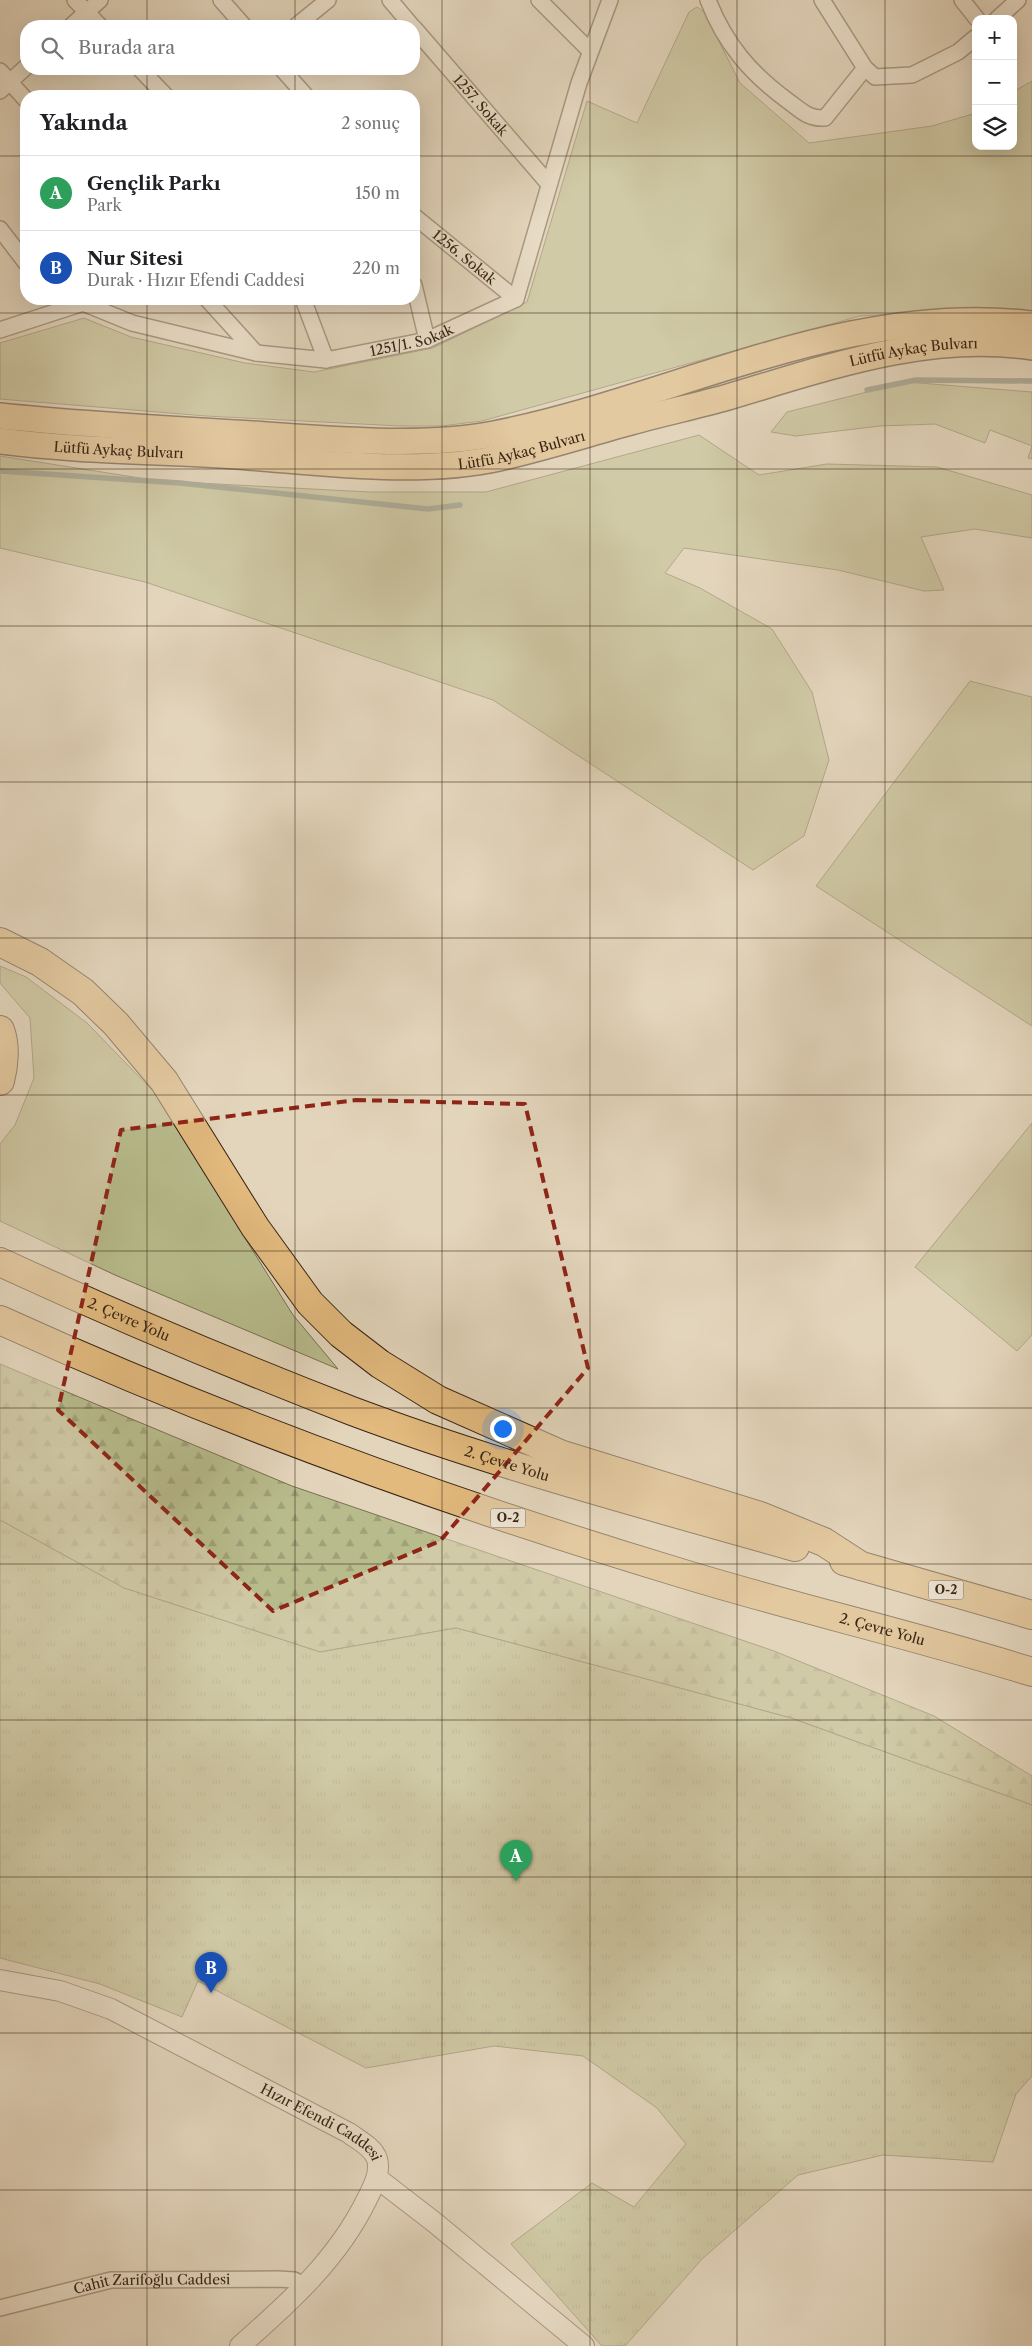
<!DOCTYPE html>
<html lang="tr">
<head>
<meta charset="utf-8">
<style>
  :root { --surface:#fff; --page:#f2f2f2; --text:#202124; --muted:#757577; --line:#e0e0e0; --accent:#b45309 }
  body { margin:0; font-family:"Libre Caslon Text",serif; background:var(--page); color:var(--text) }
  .controls { position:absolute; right:15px; top:15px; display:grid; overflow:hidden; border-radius:10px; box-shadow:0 5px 20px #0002 }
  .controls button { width:45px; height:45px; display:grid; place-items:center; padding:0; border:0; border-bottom:1px solid var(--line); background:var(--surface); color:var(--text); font:25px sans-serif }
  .you { position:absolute; left:502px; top:1428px; width:18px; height:18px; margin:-12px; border:4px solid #fff; border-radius:50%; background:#1a73e8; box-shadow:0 0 0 8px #1a73e833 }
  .badge { display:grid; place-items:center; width:32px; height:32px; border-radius:50%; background:var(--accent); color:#fff; font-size:16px; font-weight:700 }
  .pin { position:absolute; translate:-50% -41px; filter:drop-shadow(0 1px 2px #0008) }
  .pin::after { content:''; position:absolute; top:26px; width:18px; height:15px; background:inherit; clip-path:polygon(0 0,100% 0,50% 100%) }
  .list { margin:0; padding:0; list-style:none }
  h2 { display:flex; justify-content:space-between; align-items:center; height:65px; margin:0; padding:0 20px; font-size:21px }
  h2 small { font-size:16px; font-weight:400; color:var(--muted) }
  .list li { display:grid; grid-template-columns:32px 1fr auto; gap:15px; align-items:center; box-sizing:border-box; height:75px; padding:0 20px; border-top:1px solid var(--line) }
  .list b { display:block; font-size:19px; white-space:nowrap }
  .list p { margin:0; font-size:16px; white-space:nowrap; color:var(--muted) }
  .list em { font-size:16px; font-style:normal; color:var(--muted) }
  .icon { flex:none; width:28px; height:28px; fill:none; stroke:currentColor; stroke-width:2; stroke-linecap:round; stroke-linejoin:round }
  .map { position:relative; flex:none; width:1032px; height:2346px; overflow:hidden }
  .search { position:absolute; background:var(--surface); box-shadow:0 5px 20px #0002; left:20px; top:20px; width:400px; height:55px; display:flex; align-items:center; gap:12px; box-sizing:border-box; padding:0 18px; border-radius:20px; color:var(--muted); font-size:19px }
  .panel { position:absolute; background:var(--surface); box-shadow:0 5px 20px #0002; left:20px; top:90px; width:400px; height:215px; border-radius:20px }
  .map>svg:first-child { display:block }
  .grass { fill:#b8bc8d; stroke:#787050 }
  .forest { fill:url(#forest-firs); stroke:#787050 }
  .park { fill:url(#park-tufts); stroke:#787050 }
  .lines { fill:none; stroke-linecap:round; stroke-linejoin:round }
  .stream { stroke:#707e72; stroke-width:5.5 }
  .minor-casing { stroke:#64513e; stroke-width:18 }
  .tertiary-casing { stroke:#64513e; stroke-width:22 }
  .primary-casing { stroke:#392514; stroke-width:28 }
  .motorway-casing { stroke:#392514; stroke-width:30 }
  .minor { stroke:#ede4d3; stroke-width:15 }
  .tertiary { stroke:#ede4d3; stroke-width:20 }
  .primary { stroke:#e2ba7e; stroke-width:25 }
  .motorway { stroke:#e2ba7e; stroke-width:28 }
  .marked { fill:none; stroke:#8f2418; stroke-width:4; stroke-dasharray:10 6; stroke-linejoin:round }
  .grid { fill:none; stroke:#392514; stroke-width:1; stroke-opacity:0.55 }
  .labels { text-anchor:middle; stroke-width:4; stroke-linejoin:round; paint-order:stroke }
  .shield { fill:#ede4d3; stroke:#6f5e4d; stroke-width:1 }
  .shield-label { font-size:12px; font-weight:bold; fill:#392514 }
  .street-label { font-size:14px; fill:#392514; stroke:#ede4d3 }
</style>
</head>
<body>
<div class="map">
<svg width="1032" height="2346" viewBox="0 0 1032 2346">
  <defs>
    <pattern id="forest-firs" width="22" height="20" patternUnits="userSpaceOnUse" patternTransform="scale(1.25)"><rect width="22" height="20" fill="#b8bc8d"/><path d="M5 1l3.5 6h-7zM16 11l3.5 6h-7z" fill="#9fa179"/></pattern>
    <pattern id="park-tufts" width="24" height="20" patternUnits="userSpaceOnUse" patternTransform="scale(1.25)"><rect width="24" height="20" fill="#b8bc8d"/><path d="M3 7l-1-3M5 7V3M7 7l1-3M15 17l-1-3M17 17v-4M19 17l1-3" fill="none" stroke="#9fa179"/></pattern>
  </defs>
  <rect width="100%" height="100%" fill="#e3d5bc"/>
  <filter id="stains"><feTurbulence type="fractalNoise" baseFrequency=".004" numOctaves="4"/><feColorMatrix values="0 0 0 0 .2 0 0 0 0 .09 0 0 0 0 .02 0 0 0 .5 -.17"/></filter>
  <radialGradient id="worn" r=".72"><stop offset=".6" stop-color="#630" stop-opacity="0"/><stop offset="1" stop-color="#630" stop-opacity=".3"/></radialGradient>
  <path class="grass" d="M697 7 704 12 740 83 809 143 932 126 976 113V146H1013V92L1032 81V314L973 310 860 316 482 421 441 426H400L206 416 0 399V343L84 318 131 337 245 363 314 372 433 348 527 302 587 101 637 123 689 12Z
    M907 382 1032 392V459L1028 458 1032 446 990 430 985 443 935 424 880 426 796 436 771 432 787 412Z
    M699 435 759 475 827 464 937 467 1032 495V538L975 529 921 537 944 590 924 591 838 570 684 548 665 573 700 588 772 629 812 692 829 760 804 836 753 870 493 700 145 582 0 548V456L159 481 369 492H486Z
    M970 681 1032 697V1026L816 886Z
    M0 966 26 977 87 1023 153 1091 293 1315 338 1369 115 1275 0 1221V1144L15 1125 34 1078 30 1018 0 983Z
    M1032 1123V1335L1017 1351 915 1267Z"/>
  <path class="forest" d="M0 1364 292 1486 774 1651 934 1716 1032 1776V1805L791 1718 456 1628 320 1652 124 1588 0 1520Z"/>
  <path class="park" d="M0 1520 124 1588 320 1652 456 1628 791 1718 1032 1805V2076L1016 2094 993 2162 883 2155 798 2175 702 2259 625 2346H602L511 2244 592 2183 634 2207 686 2144 657 2108 583 2056 494 2046 366 2068 198 1981 182 2017 100 1984 0 1958Z"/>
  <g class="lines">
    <path class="stream" d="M867 390 916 380 1032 381
      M0 471 180 483 428 509 460 505"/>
    <defs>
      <g id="minor">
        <path d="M75 0 100 26"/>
        <path d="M221 0 244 26"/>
        <path d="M390 0 412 26"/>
        <path d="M539 0 589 50"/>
        <path d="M708 0C725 44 751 74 788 101 802 111 808 119 825 118L865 68"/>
        <path d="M822 0 865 68 875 77 912 75 958 52 976 37"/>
        <path d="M962 0 977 19"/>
        <path d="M997 19 1018 0"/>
        <path d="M71 26 100 0"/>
        <path d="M296 26 328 0"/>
        <path id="s1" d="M414 28 548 183"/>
        <path d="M140 69 166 96"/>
        <path d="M282 69 306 96"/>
        <path d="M0 71 26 100"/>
        <path d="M0 91 26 67"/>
        <path id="s2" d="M414 216 516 299"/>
        <path d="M0 229 26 263"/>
        <path d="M414 285 427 340"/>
        <path d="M207 299 256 353"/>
        <path d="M303 299 326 360"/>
        <path id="s3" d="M0 330 83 303 132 323 256 353 326 360 427 340 516 299 579 83 610 0"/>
        <path id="s4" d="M0 2308 111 2280 278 2279 294 2280 305 2285"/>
      </g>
      <g id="tertiary">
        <path id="s5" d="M0 1980 60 1991 111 2009 349 2133C358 2140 373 2147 377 2159 381 2173 373 2187 367 2199 338 2259 289 2303 240 2346"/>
        <path d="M377 2178 434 2222 584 2346"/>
      </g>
      <g id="primary">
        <path d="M0 416C84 425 168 429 252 434 327 439 421 448 494 434 673 399 845 301 1032 324"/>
        <path id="s6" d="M0 441C78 451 158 451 236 456 320 462 417 476 499 458 543 448 587 434 631 422 663 413 696 406 728 397 826 368 928 331 1032 347"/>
      </g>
      <g id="motorway">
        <path d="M0 942 40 962 83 992 116 1024 164 1081 255 1227 310 1303 341 1334 380 1364 438 1400 560 1454 760 1516 824 1542 861 1566"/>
        <path d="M0 1030C6 1045 4 1066 0 1081"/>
        <path id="s7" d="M0 1262C115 1315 233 1365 352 1411 496 1465 647 1505 795 1547"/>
        <path id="s8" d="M0 1320C222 1421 451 1504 684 1574 799 1609 917 1636 1032 1672"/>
        <path d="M844 1561 1032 1615"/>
      </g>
    </defs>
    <use href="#minor" class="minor-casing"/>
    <use href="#tertiary" class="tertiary-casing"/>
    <use href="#primary" class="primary-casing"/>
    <use href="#motorway" class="motorway-casing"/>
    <use href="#minor" class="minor"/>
    <use href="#tertiary" class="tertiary"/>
    <use href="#primary" class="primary"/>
    <use href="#motorway" class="motorway"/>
  </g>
  <path d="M0 0H1032V2346H0ZM356 1100 525 1104 588 1368 440 1541 273 1611 58 1410 121 1130Z" fill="#e3d5bc" fill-opacity=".55" fill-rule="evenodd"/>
  <path class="marked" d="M356 1100 525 1104 588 1368 440 1541 273 1611 58 1410 121 1130Z"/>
  <path class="grid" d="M147 0V26M295 0V26M442 0V2346M590 0V2346M737 0V2346M885 0V2346M147 69V96M295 69V96M0 156H26M414 156H1032M147 299V2346M295 299V2346M0 313H1032M0 469H1032M0 626H1032M0 782H1032M0 938H1032M0 1095H1032M0 1251H1032M0 1408H1032M0 1564H1032M0 1720H1032M0 1877H1032M0 2033H1032M0 2190H1032"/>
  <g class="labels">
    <g class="shield">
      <rect x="490.5" y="1508.5" width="35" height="19" rx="4"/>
      <rect x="928.5" y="1580.5" width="35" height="19" rx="4"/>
    </g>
    <g class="shield-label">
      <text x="508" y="1522">O-2</text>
      <text x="946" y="1594">O-2</text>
    </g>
    <g class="street-label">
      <text dy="5" stroke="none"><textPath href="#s1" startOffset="102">1257. Sokak</textPath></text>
      <text dy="5" stroke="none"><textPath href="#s2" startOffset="65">1256. Sokak</textPath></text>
      <text dy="5" stroke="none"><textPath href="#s3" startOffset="426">1251/1. Sokak</textPath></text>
      <text dy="5" stroke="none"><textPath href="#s6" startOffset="929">Lütfü Aykaç Bulvarı</textPath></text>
      <text dy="5" stroke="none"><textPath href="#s6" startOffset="524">Lütfü Aykaç Bulvarı</textPath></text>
      <text dy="5" stroke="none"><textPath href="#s6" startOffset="119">Lütfü Aykaç Bulvarı</textPath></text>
      <text dy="5" stroke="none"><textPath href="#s7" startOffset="141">2. Çevre Yolu</textPath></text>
      <text dy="5" stroke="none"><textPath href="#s7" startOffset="546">2. Çevre Yolu</textPath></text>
      <text dy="5" stroke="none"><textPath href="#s8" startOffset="936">2. Çevre Yolu</textPath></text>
      <text dy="5" stroke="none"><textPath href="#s5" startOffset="354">Hızır Efendi Caddesi</textPath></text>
      <text dy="5" stroke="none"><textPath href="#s4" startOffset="155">Cahit Zarifoğlu Caddesi</textPath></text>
    </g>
  </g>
  <rect width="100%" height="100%" filter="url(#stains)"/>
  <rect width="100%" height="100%" fill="url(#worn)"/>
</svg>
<div class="controls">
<button>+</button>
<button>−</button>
<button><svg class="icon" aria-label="layers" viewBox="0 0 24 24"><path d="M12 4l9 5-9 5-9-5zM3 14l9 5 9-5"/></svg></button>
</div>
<div class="you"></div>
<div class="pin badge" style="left:516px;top:1881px;background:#2e9e5b">A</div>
<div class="pin badge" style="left:211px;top:1993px;background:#1a4fb4">B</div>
<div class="search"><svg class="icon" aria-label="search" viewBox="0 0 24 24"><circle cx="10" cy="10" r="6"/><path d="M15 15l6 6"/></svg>Burada ara</div>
<section class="panel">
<h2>Yakında<small>2 sonuç</small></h2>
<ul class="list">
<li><span class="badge" style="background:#2e9e5b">A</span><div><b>Gençlik Parkı</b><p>Park</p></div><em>150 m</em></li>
<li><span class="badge" style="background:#1a4fb4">B</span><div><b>Nur Sitesi</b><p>Durak · Hızır Efendi Caddesi</p></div><em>220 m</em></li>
</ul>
</section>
</div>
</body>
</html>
